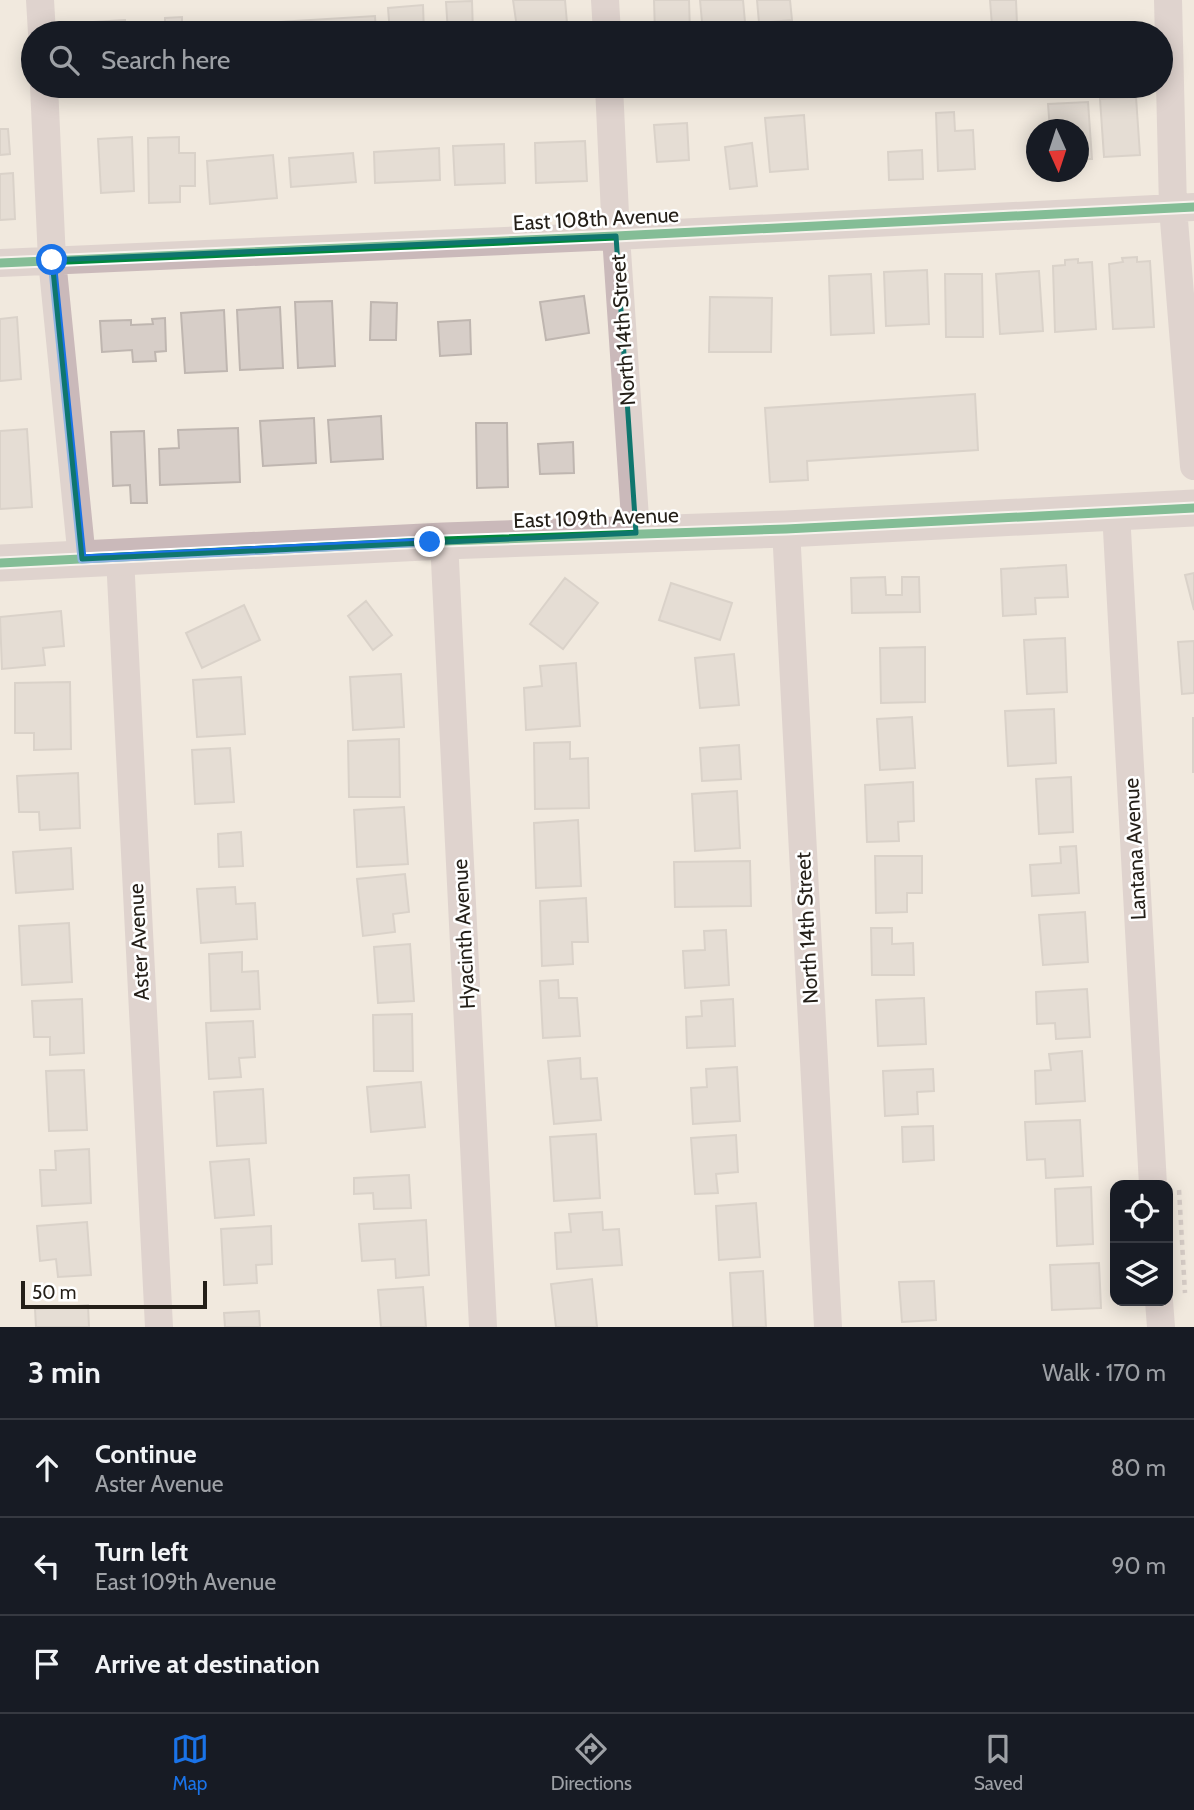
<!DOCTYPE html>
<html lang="en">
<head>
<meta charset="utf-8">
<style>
  :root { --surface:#171b24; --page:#20242c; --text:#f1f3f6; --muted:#9ea1a6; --line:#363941; --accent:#1a73e8 }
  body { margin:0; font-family:Cabin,sans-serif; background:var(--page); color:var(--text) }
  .controls { position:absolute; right:21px; bottom:21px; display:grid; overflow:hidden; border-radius:14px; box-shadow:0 4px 18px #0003 }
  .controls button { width:63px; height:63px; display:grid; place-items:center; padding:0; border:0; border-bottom:2px solid var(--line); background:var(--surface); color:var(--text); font:35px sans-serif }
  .compass { position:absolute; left:1026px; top:119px; width:63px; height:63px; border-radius:50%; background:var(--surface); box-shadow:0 4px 18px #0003; rotate:177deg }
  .scale { position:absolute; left:21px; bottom:18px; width:186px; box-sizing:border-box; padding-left:7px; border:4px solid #241f18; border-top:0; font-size:19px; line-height:24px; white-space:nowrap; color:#241f18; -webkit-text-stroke:5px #fff; paint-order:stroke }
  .stop { position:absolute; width:21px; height:21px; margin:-16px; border:5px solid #1a73e8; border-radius:50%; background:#fff }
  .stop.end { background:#1a73e8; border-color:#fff; box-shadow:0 2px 7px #0008 }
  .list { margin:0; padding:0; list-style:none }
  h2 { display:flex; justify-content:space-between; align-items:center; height:91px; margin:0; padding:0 28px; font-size:30px }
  h2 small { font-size:23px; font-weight:400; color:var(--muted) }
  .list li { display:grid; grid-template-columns:46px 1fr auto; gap:21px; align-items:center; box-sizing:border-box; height:98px; padding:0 28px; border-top:2px solid var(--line) }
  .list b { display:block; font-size:26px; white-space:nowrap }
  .list p { margin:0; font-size:23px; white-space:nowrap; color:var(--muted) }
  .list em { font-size:23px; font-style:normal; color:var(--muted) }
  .icon { flex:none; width:38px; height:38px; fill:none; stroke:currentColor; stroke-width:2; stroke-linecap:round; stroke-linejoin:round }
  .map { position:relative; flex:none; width:1194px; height:1327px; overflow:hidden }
  .search { position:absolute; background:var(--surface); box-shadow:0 4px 18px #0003; left:21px; right:21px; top:21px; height:77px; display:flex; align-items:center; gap:18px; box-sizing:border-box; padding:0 24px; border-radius:38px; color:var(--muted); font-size:26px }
  .sheet { height:385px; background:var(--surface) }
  nav { display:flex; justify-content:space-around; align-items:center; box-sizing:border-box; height:98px; border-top:2px solid var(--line); background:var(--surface); font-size:19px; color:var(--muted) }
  nav a { display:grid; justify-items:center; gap:4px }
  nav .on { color:var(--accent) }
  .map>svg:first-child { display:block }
  .building { fill:#d7cec8; stroke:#bfb6b0; stroke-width:2 }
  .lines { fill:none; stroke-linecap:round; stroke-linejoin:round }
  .path { stroke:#b6a9a8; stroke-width:4.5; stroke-dasharray:5 5; stroke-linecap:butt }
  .minor { stroke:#cab9ba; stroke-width:28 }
  .tertiary { stroke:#cab9ba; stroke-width:37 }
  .cycleway-casing { stroke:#fff; stroke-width:13 }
  .cycleway { stroke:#00873e; stroke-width:9 }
  .route { stroke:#1a73e8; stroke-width:9 }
  .marked { fill:none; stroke:#0f766e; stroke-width:5; stroke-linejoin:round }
  .labels { text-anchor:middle; stroke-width:5; stroke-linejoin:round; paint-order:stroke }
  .street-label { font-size:21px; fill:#241f18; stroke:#fff }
</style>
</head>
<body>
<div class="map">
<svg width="1194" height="1327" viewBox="0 0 1194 1327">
  <rect width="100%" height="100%" fill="#f1e9de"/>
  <path class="building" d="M513 0H565L567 23 551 25V33H534V26L517 28Z
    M654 0H689L690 33H655Z
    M700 0H743L746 33H703Z
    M757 0H790L792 20 759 23Z
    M990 0H1016L1017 24 992 26Z
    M472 1 473 33H448L446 2Z
    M423 5 424 33H390L388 8Z
    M375 16 376 33H280L279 22Z
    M182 17V33H165V18Z
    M125 20 126 33H95L94 22Z
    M1136 97 1140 155 1104 157 1100 99Z
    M1088 102 1092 159H1078V130H1050L1048 104Z
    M954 112 955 131 973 130 975 169 938 171 936 113Z
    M804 115 808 169 770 172 765 118Z
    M687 123 689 160 657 162 654 125Z
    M0 129H8L10 154 0 155Z
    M132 137 134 191 101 193 98 139Z
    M179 137V153H195V186H180V202L149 203 148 138Z
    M585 141 587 181 536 183 535 143Z
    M752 143 757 186 730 189 725 147Z
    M504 144 505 183 455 185 453 146Z
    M439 148 440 180 375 183 374 152Z
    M922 150 923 179 889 180 888 152Z
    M353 153 356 182 291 187 289 158Z
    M273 155 277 198 210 204 207 161Z
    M13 173 15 219 0 220V174Z
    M1137 257V262L1150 261 1154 327 1113 329 1109 264 1123 262 1122 258Z
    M1078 259V263L1092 262 1096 329 1055 332 1053 266 1065 265V260Z
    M927 270 929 324 886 326 884 272Z
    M1039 271 1043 331 1000 334 996 274Z
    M871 274 874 333 831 335 829 276Z
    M945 274H982L983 337H946Z
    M584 296 589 333 546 340 540 302Z
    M710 297 772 298 771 352H709Z
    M332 301 335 366 298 368 295 302Z
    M371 302 397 303 396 340H370Z
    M280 307 283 368 240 370 237 310Z
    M224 310 227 371 185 373 181 313Z
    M17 317 21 379 0 381V319Z
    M165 318 166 351 155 352 156 361 133 362 132 350 102 352 100 321 131 320V325L153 324 152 319Z
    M470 320 471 354 440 356 438 322Z
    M975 394 978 450 807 461 808 480 770 482 765 408Z
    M381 416 383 459 331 462 328 420Z
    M314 418 316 463 263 466 260 421Z
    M476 423H507L508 487 477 488Z
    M238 428 240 482 160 485 159 449 179 448 178 430Z
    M27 429 32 507 0 509V431Z
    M144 431 147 503H131L130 485 113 486 111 432Z
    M573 442 574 473 540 474 538 444Z
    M1066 565 1068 597 1035 598 1036 614 1003 616 1001 569Z
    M1194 573V610L1185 575Z
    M885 577 886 595H902V577H919L920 612 852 613 851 578Z
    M565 578 598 603 563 649 530 624Z
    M671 583 732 603 720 640 659 620Z
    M366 601 392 635 373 650 348 616Z
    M244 605 260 640 202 668 186 633Z
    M61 611 64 646 43 648 45 665 2 669 0 617Z
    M1065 638 1067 692 1027 694 1024 640Z
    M1194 641V693L1182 694 1178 642Z
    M925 647V702L881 703 880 648Z
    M734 654 739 705 700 708 695 658Z
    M576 663 580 726 526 730 524 688 542 686 540 666Z
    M401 674 404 727 353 730 350 677Z
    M241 677 245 734 197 737 193 680Z
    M70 682 71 749 34 750V733H15V683Z
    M1054 709 1056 763 1008 766 1005 711Z
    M912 717 915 768 880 770 877 719Z
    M1193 718H1194V772H1193Z
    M399 739 400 797H349L348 741Z
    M570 742V759L588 758 589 808 535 809 534 743Z
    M739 745 741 779 702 781 700 748Z
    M230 748 234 802 195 804 192 750Z
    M78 773 80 828 40 830 39 812H19L17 776Z
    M1071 777 1073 832 1039 834 1036 779Z
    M913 782 914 821 898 822 899 841 867 842 865 785Z
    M737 791 740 848 695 851 692 794Z
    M404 807 408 864 357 867 354 810Z
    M578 820 581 886 536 888 534 823Z
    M241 832 243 866 219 867 218 834Z
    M1076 846 1079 893 1032 896 1030 865 1061 863 1060 847Z
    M71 848 73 889 16 893 13 852Z
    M875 856H922V893H907V912L876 913Z
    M750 861 751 906 675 907 674 862Z
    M405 874 409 912 393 914 395 932 363 936 357 879Z
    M235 887 236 904 255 903 257 939 201 943 197 889Z
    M586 898 588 942H572L573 964 542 966 540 901Z
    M1085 912 1088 962 1043 965 1039 915Z
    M69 923 72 982 22 985 19 926Z
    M871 928H892V944L913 943 914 975H872Z
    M726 930 729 985 685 988 683 951 705 950 704 931Z
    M410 944 414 1001 378 1003 374 947Z
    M242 952V972L258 971 260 1009 211 1011 209 954Z
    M558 980 559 998H577L580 1036 543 1038 540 981Z
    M1087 989 1090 1037 1056 1039 1055 1023 1037 1024 1036 992Z
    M924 998 926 1044 878 1046 876 1000Z
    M82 999 84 1053 50 1055V1037H34L32 1001Z
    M733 999 735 1046 687 1048 686 1017 702 1016 701 1001Z
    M412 1014 413 1071H374L373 1015Z
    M253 1021 255 1057 239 1058 241 1077 209 1079 206 1023Z
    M1082 1051 1085 1101 1036 1104 1035 1071 1051 1070 1049 1054Z
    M580 1058 581 1079 597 1078 601 1120 554 1124 548 1061Z
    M737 1067 740 1121 693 1124 691 1088 707 1087 706 1069Z
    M933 1069 934 1091 917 1092 918 1114 885 1116 883 1071Z
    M84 1070 87 1130 49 1131 46 1071Z
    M421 1082 425 1127 371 1132 367 1087Z
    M263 1089 266 1143 217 1146 214 1092Z
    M1080 1120 1083 1176 1046 1178 1045 1159 1027 1160 1025 1122Z
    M933 1126 934 1160 903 1162 902 1127Z
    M596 1134 600 1198 554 1201 550 1137Z
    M736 1135 738 1172 716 1174 718 1193 695 1194 691 1138Z
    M89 1149 91 1203 42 1206 40 1170H56L55 1151Z
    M249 1159 254 1215 215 1218 210 1162Z
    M409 1175 411 1208 374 1209 373 1193 354 1194V1178Z
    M1091 1187 1093 1244 1057 1246 1055 1189Z
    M756 1203 760 1257 719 1260 716 1206Z
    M602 1212 603 1230 619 1229 622 1265 557 1269 555 1233 571 1232 569 1214Z
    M426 1220 429 1275 396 1278 395 1259 362 1261 359 1224Z
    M87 1222 91 1275 58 1277 56 1259 40 1261 37 1226Z
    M271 1226 272 1264 256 1265 257 1283 224 1285 221 1229Z
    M1099 1263 1101 1308 1052 1310 1050 1265Z
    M763 1271 766 1327H733L730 1273Z
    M592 1279 597 1327H556L551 1284Z
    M934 1281 936 1320 902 1322 899 1282Z
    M423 1287 426 1327H381L378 1290Z
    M88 1305 89 1327H36L35 1309Z
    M259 1311 260 1327H225L224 1313Z"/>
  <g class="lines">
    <path class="path" d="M1179 1190 1185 1293"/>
    <path class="minor" d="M40 0 42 33
      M605 0 607 33
      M1168 0 1173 208 1194 466
      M44 86 52 260 82 559
      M609 86 616 236 636 533
      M0 263 616 236 1194 207
      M1116 512 1153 1185
      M786 529 828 1327
      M444 541 483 1327
      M120 557 159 1327
      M1159 1301 1161 1327"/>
    <path class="tertiary" d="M0 563 444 541 786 529 1194 508"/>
    <defs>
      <path id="cycleway" d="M0 263 616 236 1194 207
        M0 563 444 541 786 529 1194 508"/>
    </defs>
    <use href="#cycleway" class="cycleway-casing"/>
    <use href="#cycleway" class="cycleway"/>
  </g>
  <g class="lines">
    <path class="route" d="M52 260 82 559 430 542"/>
  </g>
  <path d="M0 0H1194V1327H0ZM616 236 636 533 82 559 52 260Z" fill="#f1e9de" fill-opacity=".55" fill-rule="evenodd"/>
  <path class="marked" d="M616 236 636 533 82 559 52 260Z"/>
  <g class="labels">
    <g class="street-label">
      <text transform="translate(596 219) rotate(-3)" y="7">East 108th Avenue</text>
      <text transform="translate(623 330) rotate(-94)" y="7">North 14th Street</text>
      <text transform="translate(596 518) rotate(-2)" y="7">East 109th Avenue</text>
      <text transform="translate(1135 849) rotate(-93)" y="7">Lantana Avenue</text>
      <text transform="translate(807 928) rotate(-93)" y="7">North 14th Street</text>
      <text transform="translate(464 934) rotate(-93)" y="7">Hyacinth Avenue</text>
      <text transform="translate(139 942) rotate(-93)" y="7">Aster Avenue</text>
    </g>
  </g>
</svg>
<div class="controls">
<button><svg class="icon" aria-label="locate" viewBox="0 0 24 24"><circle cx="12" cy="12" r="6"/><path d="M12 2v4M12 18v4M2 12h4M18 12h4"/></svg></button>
<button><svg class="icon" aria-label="layers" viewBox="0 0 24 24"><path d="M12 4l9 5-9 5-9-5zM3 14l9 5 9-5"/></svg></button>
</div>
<svg class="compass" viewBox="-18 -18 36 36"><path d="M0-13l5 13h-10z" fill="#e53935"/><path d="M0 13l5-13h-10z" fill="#9ea1a6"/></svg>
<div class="scale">50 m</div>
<div class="stop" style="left:52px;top:260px"></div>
<div class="stop end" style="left:430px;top:542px"></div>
<div class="search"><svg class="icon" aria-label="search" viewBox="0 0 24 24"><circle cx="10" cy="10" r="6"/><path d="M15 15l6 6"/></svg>Search here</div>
</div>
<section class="sheet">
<h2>3 min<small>Walk · 170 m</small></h2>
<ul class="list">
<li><svg class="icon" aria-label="ahead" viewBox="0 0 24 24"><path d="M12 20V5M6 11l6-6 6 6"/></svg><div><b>Continue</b><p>Aster Avenue</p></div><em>80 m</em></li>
<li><svg class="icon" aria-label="left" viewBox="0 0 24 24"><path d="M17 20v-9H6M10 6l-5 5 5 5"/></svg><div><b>Turn left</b><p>East 109th Avenue</p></div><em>90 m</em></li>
<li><svg class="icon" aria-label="arrive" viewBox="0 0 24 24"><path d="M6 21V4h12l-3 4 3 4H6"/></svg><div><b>Arrive at destination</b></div></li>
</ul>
</section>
<nav>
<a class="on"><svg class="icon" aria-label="map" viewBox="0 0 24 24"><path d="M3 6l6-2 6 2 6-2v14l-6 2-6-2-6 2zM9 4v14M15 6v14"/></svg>Map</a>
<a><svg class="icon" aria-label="directions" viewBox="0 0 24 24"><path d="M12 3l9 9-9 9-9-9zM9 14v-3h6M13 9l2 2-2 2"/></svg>Directions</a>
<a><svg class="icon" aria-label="saved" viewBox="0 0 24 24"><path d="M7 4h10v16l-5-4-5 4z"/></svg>Saved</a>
</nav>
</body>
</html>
